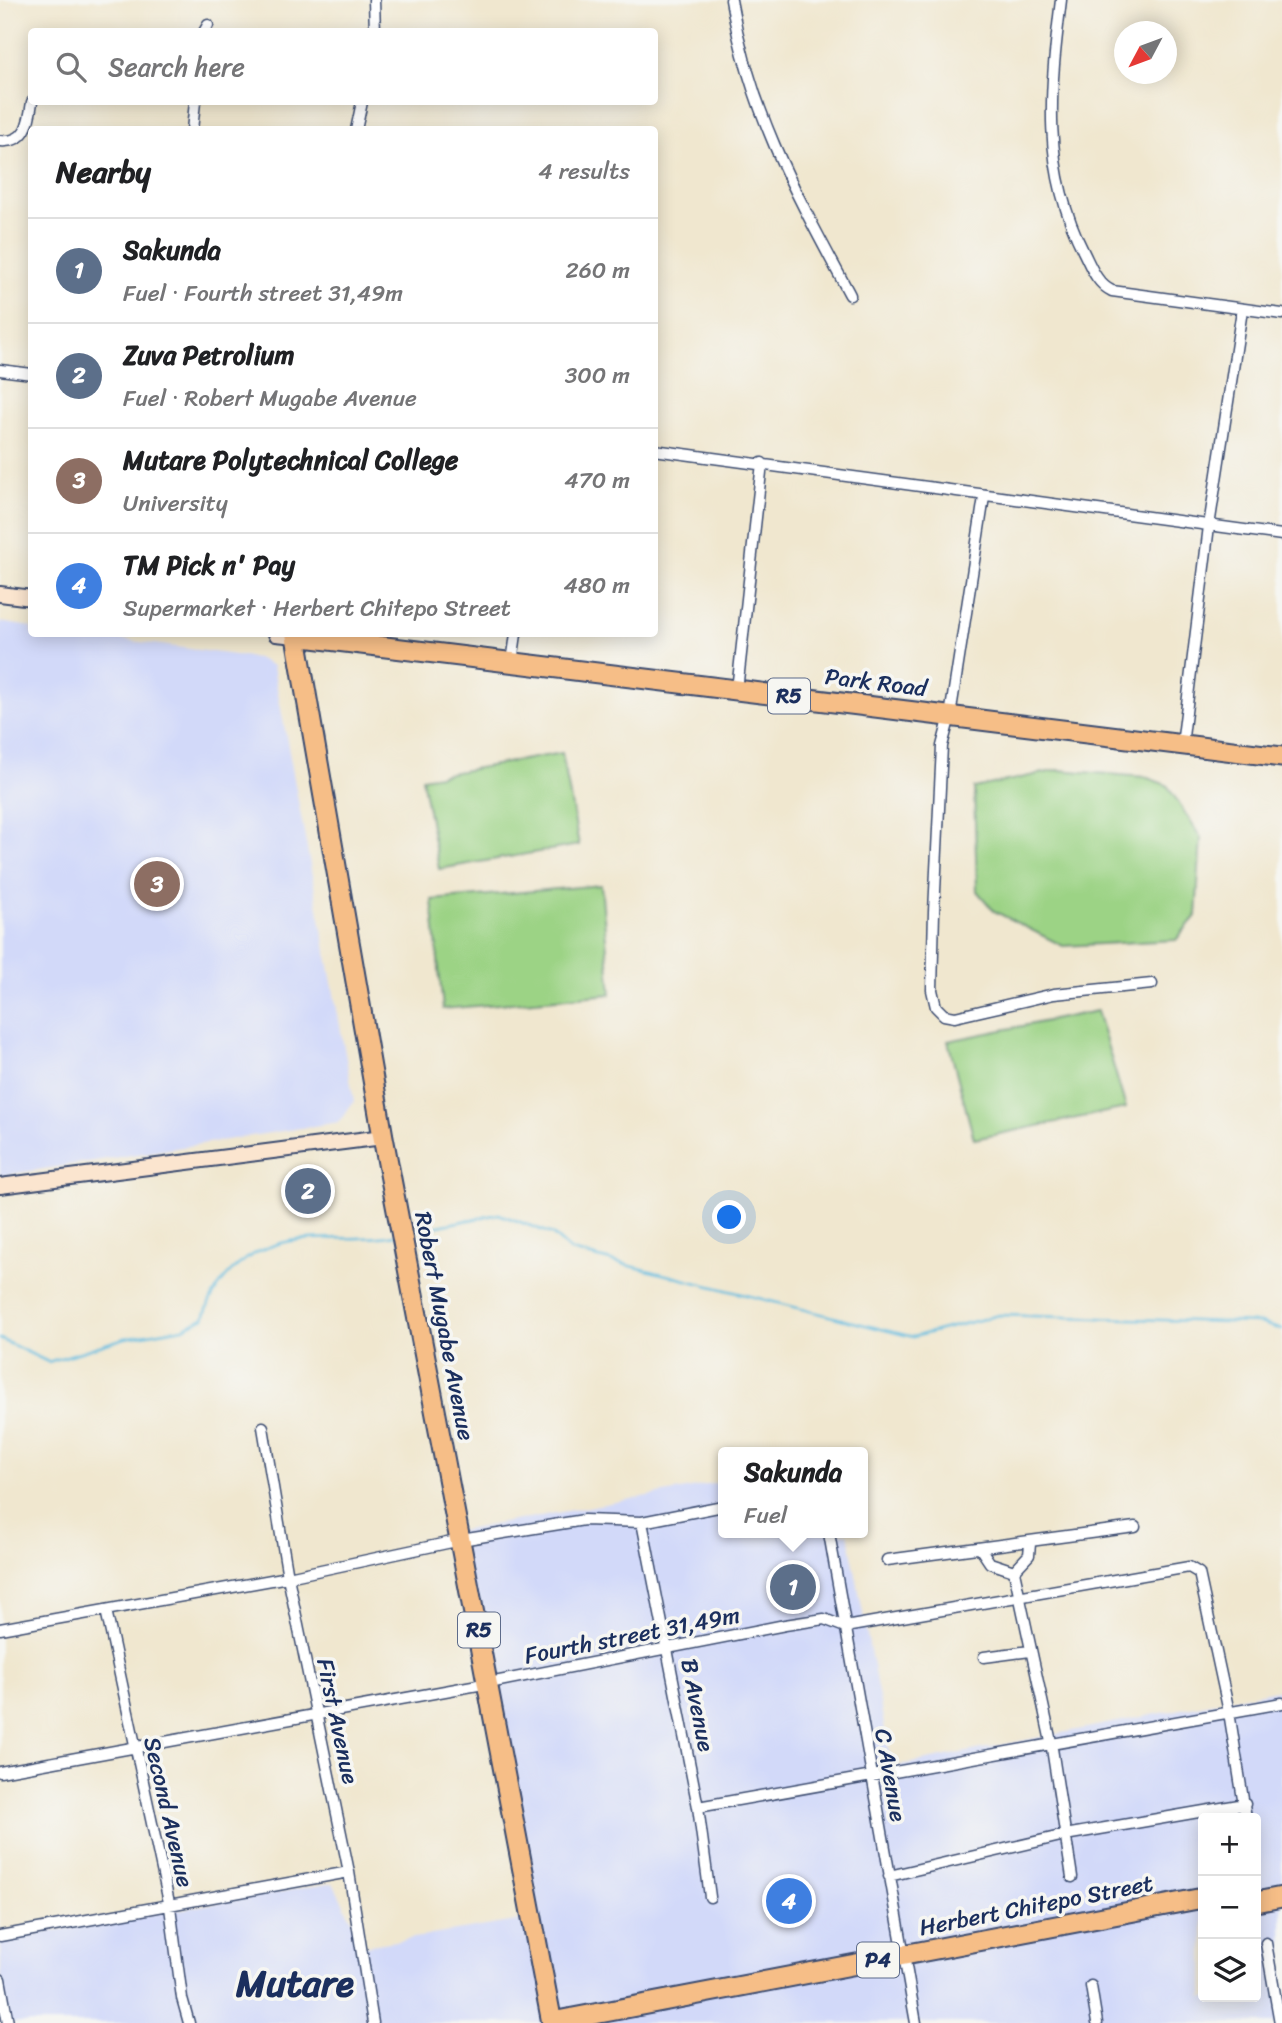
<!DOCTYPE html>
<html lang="en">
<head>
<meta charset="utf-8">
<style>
  :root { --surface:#fff; --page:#f6f6f6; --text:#202124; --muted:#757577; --line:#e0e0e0; --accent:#0f766e }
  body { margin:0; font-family:Sriracha,sans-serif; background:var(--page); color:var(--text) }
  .controls { position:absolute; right:21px; bottom:21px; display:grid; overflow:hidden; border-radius:7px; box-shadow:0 4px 18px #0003 }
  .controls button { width:63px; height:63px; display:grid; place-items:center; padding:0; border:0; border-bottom:2px solid var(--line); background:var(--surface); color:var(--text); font:35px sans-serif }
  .compass { position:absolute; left:1114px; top:21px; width:63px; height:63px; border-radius:50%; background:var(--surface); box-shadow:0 4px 18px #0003; rotate:229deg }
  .you { position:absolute; left:730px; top:1218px; width:24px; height:24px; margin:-18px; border:5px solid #fff; border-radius:50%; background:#1a73e8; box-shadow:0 0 0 10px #1a73e833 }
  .badge { display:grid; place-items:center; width:46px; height:46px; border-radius:50%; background:var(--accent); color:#fff; font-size:23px; font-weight:700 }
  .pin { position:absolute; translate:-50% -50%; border:4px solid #fff; box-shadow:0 2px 7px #0006 }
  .popup { position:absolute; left:718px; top:1447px; width:150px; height:91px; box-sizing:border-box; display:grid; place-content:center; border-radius:7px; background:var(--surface); filter:drop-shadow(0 2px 5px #0005); font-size:23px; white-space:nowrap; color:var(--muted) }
  .popup b { font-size:26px; color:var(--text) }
  .popup::after { content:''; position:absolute; left:50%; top:100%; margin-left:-14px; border:14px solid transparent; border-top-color:var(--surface) }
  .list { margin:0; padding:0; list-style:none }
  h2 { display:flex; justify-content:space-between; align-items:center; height:91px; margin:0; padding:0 28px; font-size:30px }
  h2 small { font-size:23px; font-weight:400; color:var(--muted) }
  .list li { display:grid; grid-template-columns:46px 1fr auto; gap:21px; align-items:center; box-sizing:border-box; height:105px; padding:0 28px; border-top:2px solid var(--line) }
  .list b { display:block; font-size:26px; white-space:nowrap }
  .list p { margin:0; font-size:23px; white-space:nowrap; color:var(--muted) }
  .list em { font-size:23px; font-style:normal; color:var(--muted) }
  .icon { flex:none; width:38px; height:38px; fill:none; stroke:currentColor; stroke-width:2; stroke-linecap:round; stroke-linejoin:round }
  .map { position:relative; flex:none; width:1282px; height:2023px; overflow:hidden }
  .search { position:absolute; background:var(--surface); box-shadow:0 4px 18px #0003; left:28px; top:28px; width:630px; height:77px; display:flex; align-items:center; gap:18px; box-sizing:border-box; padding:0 24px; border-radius:7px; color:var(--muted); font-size:26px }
  .panel { position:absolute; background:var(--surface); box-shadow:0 4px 18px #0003; left:28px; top:126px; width:630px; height:511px; border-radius:7px }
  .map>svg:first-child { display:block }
  .built { fill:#d2d9f9; fill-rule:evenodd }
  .park { fill:#9cd385; stroke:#5c8172; stroke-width:2 }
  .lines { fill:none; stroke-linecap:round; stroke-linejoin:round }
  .stream { stroke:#60bbde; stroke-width:2.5 }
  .street-casing { stroke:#3b4b6f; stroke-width:13 }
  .secondary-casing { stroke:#3b4b6f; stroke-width:18 }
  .highway-casing { stroke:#3b4b6f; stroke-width:23 }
  .street { stroke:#fff; stroke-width:10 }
  .secondary { stroke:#fbe5cf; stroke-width:14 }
  .highway { stroke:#f6be87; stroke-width:19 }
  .labels { text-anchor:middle; stroke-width:7; stroke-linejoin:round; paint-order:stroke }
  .shield { fill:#f6f6f2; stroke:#5d6b8a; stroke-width:2 }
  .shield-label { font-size:21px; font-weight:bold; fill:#1b2f5e }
  .street-label { font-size:23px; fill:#1b2f5e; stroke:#f6f6f2 }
  .town-label { font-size:37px; font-weight:bold; fill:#1b2f5e; stroke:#f6f6f2 }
</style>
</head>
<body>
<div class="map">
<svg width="1282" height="2023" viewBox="0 0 1282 2023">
  <rect width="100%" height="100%" fill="#f6f6f2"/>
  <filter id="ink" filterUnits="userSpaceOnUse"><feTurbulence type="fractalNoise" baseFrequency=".0143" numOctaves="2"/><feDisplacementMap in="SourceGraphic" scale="14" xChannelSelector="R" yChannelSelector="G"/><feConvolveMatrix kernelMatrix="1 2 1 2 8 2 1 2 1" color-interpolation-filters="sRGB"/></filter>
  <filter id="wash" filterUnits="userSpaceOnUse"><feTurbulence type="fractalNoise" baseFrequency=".00686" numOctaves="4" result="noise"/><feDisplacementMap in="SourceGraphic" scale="28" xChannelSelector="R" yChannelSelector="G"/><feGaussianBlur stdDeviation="1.57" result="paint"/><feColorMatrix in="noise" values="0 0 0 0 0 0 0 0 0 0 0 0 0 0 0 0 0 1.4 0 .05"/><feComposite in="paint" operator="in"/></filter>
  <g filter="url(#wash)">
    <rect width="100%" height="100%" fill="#f0e7cf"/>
    <path class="built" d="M0 622 31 627 32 634H81L257 658 273 666 354 1101 339 1122 0 1176Z
      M723 1482V1533H848L892 1767 1282 1689V2023H3L0 1940 333 1883 365 1946 529 1919 454 1532ZM1203 1818H1256V1997H1203Z"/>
    <path class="park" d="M562 753 579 845 439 869 422 778Z
      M1058 770 1145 777 1167 785 1201 838 1196 916 1176 940 1063 946 994 911 977 891 974 788Z
      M601 885 611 994 443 1009 432 900Z
      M1097 1011 1126 1108 974 1139 948 1041Z"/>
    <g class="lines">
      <path class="stream" d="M408 1232 499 1214 552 1234 571 1251 913 1337 999 1315 1260 1323 1282 1330
        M0 1339 48 1362 125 1338 183 1328 204 1318C216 1276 252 1245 298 1240 330 1236 363 1241 395 1235"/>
    </g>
  </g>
  <g filter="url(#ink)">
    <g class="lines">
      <defs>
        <path id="street" d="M374 0 375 32
          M731 0C750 113 797 196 850 295
          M1061 0C1050 91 1041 168 1084 253 1091 267 1097 284 1112 291L1282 314
          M204 32 208 25
          M192 130 195 102
          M356 130 362 102
          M0 141C26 143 29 124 32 102
          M0 370 32 374
          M654 450 1282 535
          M984 497 950 716 942 746 934 912 932 990 936 1007 944 1015 955 1017 1054 994 1152 984
          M512 662 516 634
          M737 690 762 463
          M1182 745 1209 526 1242 310
          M263 1427 288 1577 349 1872 373 2023
          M642 1522 698 1807 710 1897
          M829 1533 916 2023
          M980 1548 990 1563 1014 1571 1029 1555 1030 1544
          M887 1560 1135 1527
          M1014 1571 1051 1742 1072 1877
          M106 1610 170 1907 182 1998 189 2023
          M0 1629 288 1577 461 1540 584 1520 642 1522 723 1506
          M984 1657 1030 1651
          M0 1772 489 1683 785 1625 824 1619 845 1627 1189 1567 1199 1573 1229 1712 1246 1818
          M698 1807 1282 1703
          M889 1876 1065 1835 1245 1804
          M0 1936 349 1872
          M1266 1943 1280 2023
          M0 1979 8 2023
          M1091 1986 1097 2023"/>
        <path id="secondary" d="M0 594 32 598
          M276 634 296 636
          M0 1186 383 1137"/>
        <path id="highway" d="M1256 1902 1282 1897
          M552 2022 1203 1898
          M552 2023 383 1137 296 636 1282 757"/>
      </defs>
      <use href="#street" class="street-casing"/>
      <use href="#secondary" class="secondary-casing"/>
      <use href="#highway" class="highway-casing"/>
      <use href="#street" class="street"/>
      <use href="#secondary" class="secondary"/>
      <use href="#highway" class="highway"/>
    </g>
  </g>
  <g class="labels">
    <g class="shield">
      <rect x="768" y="678.5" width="42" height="35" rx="5"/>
      <rect x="458" y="1612.5" width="42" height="35" rx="5"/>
      <rect x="857" y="1942.5" width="42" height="35" rx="5"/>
    </g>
    <g class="shield-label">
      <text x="789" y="703">R5</text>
      <text x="479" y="1637">R5</text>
      <text x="878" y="1967">P4</text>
    </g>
    <g class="street-label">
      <text transform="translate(876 682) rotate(7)" y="8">Park Road</text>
      <text transform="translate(445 1326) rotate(79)" y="8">Robert Mugabe Avenue</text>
      <text transform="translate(632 1635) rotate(-11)" y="8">Fourth street 31,49m</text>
      <text transform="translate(698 1705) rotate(79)" y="8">B Avenue</text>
      <text transform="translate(338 1721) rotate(78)" y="8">First Avenue</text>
      <text transform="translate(891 1775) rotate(80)" y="8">C Avenue</text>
      <text transform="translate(169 1812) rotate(77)" y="8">Second Avenue</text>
      <text transform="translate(1036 1905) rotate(-11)" y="8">Herbert Chitepo Street</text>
    </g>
    <g class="town-label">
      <text x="295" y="1996">Mutare</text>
    </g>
  </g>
</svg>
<div class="controls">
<button>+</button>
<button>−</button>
<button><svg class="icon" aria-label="layers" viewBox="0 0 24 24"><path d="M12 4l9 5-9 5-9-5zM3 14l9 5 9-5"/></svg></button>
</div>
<svg class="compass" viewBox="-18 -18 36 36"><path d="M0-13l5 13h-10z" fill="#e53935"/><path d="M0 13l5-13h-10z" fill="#757577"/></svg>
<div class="you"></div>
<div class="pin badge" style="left:793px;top:1587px;background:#5c6f8a">1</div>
<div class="popup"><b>Sakunda</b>Fuel</div>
<div class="pin badge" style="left:308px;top:1191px;background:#5c6f8a">2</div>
<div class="pin badge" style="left:157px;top:884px;background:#8d6e63">3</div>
<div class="pin badge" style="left:789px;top:1901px;background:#3f7fe0">4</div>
<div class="search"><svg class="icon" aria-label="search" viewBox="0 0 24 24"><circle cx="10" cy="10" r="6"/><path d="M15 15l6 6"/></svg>Search here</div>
<section class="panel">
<h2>Nearby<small>4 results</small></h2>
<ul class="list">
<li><span class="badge" style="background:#5c6f8a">1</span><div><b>Sakunda</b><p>Fuel · Fourth street 31,49m</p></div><em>260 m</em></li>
<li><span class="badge" style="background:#5c6f8a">2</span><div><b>Zuva Petrolium</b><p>Fuel · Robert Mugabe Avenue</p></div><em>300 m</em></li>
<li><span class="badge" style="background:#8d6e63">3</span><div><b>Mutare Polytechnical College</b><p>University</p></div><em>470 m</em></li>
<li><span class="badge" style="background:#3f7fe0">4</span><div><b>TM Pick n' Pay</b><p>Supermarket · Herbert Chitepo Street</p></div><em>480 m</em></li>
</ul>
</section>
</div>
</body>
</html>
